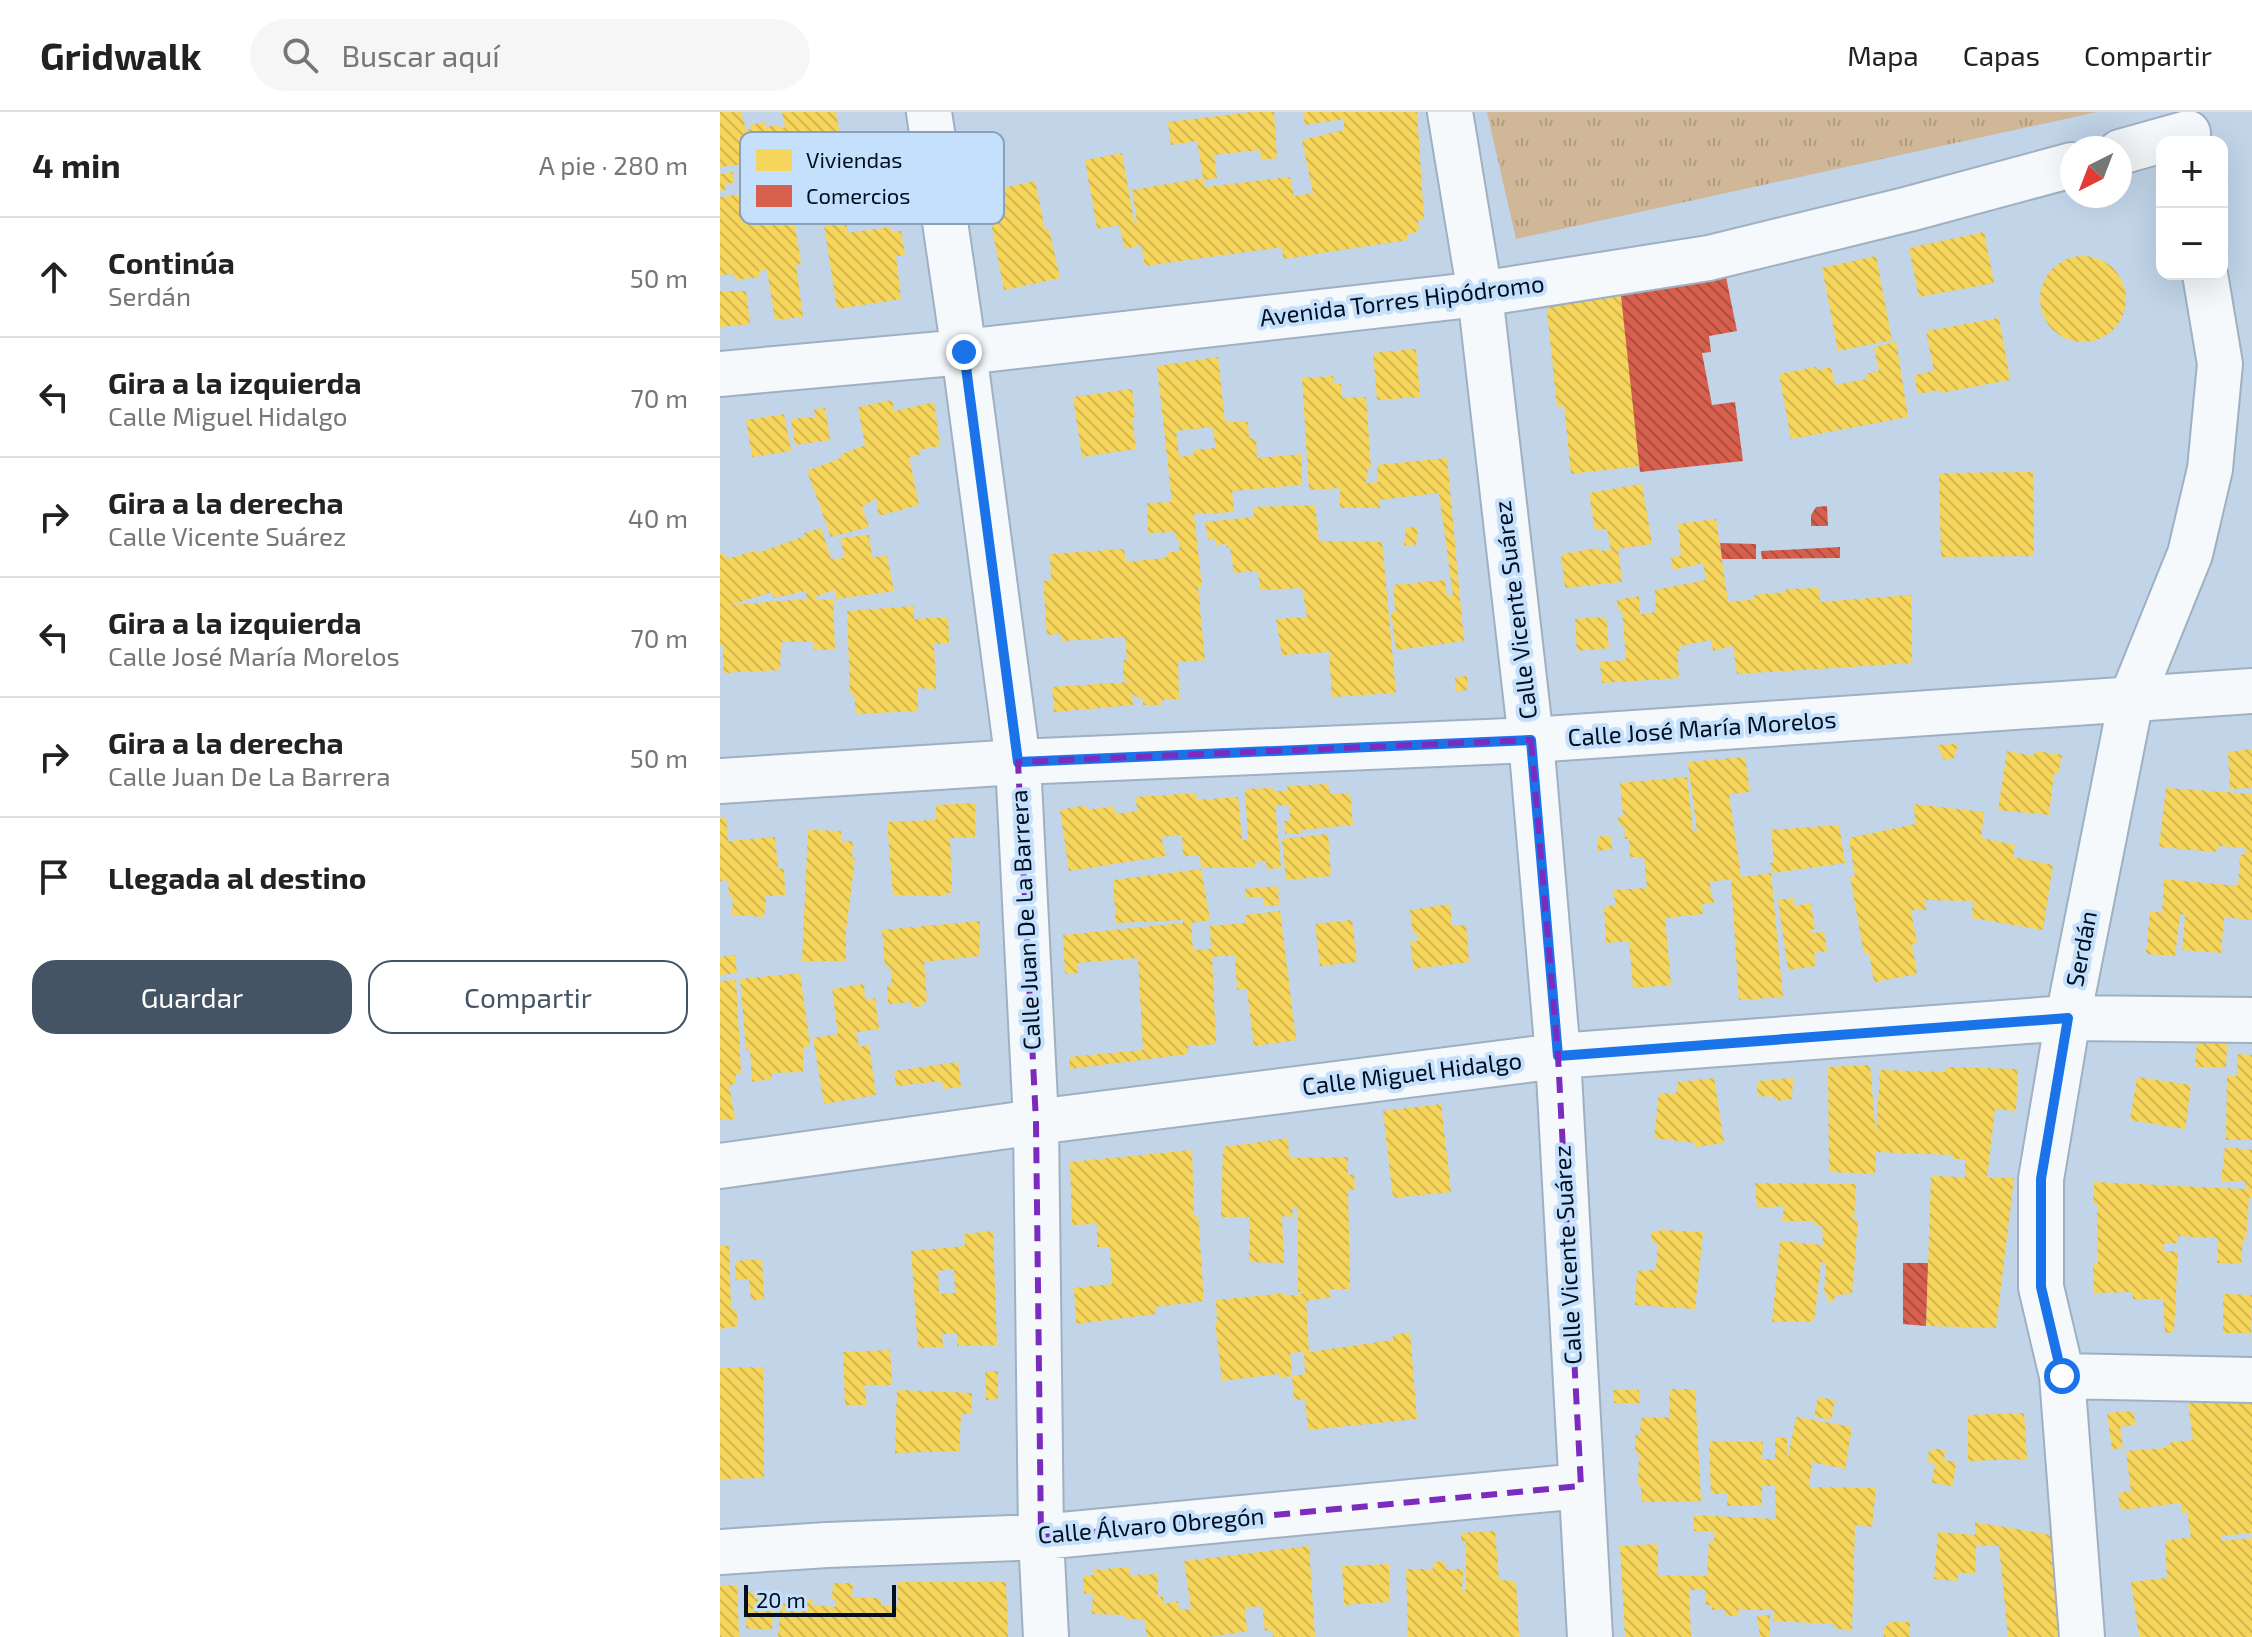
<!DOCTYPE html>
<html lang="es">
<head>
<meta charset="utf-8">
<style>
  :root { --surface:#fff; --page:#f6f6f6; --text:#222; --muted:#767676; --line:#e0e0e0; --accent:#445465 }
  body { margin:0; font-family:"Exo 2",sans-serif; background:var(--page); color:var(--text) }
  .controls { position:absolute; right:24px; top:24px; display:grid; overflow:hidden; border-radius:16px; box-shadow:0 8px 32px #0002 }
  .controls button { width:72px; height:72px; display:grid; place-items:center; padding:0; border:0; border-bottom:2px solid var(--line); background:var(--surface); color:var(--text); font:40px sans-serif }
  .compass { position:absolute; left:1340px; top:24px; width:72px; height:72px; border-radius:50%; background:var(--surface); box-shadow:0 8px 32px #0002; rotate:222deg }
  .scale { position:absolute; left:24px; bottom:20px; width:152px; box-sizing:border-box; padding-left:8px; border:4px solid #010f1f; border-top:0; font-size:22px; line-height:28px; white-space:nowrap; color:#010f1f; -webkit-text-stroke:6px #c5e0fd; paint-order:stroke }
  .stop { position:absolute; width:24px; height:24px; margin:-18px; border:6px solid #1a73e8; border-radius:50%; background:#fff }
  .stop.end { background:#1a73e8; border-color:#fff; box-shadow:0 2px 8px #0008 }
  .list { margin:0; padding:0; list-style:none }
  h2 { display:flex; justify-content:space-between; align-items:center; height:104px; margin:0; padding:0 32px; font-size:34px }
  h2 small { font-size:26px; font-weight:400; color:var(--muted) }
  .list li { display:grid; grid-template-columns:52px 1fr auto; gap:24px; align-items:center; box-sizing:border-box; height:120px; padding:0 32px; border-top:2px solid var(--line) }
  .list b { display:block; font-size:30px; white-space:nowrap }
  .list p { margin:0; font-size:26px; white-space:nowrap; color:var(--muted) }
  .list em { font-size:26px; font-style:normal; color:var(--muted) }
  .actions { display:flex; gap:16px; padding:24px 32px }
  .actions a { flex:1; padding:18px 0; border:2px solid var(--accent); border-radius:24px; text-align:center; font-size:28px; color:var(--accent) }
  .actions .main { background:var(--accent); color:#fff }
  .icon { flex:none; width:44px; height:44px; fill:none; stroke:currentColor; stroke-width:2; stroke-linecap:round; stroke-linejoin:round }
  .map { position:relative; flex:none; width:1532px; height:1525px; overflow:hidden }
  header { display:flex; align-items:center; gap:48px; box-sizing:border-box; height:112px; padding:0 40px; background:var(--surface); border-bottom:2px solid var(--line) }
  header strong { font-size:38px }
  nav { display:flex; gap:44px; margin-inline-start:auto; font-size:28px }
  .search { width:560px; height:72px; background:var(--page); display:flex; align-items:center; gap:20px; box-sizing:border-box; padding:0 28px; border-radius:44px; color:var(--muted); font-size:30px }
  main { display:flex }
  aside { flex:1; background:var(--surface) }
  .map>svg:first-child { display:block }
  .park { fill:url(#park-tufts) }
  .homes { fill:url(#homes-back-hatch); fill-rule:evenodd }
  .shops { fill:url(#shops-back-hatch) }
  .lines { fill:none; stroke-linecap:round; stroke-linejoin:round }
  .minor-casing { stroke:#9fb0c2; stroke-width:48 }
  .minor { stroke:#f6f9fc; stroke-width:44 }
  .route { stroke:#1a73e8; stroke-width:10 }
  .marked { fill:none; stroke:#7b2cbf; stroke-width:6; stroke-dasharray:16 10; stroke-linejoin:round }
  .labels { text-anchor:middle; stroke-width:8; stroke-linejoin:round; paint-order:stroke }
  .street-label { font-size:24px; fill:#010f1f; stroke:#c5e0fd }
  .key { fill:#c5e0fd; stroke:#8aa1ba; stroke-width:2 }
  .key-label { font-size:22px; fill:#010f1f }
</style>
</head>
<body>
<header>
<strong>Gridwalk</strong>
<div class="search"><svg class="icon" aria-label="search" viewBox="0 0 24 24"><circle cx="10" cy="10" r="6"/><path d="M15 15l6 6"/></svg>Buscar aquí</div>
<nav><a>Mapa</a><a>Capas</a><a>Compartir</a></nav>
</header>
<main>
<aside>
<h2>4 min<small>A pie · 280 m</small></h2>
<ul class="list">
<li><svg class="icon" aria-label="ahead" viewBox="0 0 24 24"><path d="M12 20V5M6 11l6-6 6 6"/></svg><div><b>Continúa</b><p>Serdán</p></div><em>50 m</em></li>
<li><svg class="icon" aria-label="left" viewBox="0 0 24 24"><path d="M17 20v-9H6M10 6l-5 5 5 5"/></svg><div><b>Gira a la izquierda</b><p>Calle Miguel Hidalgo</p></div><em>70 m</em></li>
<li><svg class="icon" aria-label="right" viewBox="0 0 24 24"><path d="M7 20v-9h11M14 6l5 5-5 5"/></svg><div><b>Gira a la derecha</b><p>Calle Vicente Suárez</p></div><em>40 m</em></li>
<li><svg class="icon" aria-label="left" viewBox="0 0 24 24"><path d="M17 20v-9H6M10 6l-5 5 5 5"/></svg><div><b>Gira a la izquierda</b><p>Calle José María Morelos</p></div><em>70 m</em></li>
<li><svg class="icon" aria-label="right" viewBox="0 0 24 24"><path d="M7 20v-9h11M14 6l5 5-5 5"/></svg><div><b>Gira a la derecha</b><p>Calle Juan De La Barrera</p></div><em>50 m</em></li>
<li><svg class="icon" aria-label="arrive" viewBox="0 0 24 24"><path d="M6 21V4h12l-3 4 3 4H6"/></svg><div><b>Llegada al destino</b></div></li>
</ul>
<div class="actions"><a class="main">Guardar</a><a>Compartir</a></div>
</aside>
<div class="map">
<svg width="1532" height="1525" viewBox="0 0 1532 1525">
  <defs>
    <pattern id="park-tufts" width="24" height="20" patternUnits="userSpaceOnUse" patternTransform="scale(2)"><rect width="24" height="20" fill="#d0b798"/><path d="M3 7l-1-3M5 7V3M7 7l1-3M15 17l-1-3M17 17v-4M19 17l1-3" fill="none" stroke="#b19c83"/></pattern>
    <pattern id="homes-back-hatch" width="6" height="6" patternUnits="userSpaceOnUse" patternTransform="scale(2)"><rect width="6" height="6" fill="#f6d55c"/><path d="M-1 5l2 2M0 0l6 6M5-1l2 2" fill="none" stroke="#d1b650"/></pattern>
    <pattern id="shops-back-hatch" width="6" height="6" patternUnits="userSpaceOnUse" patternTransform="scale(2)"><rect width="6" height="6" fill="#d6604d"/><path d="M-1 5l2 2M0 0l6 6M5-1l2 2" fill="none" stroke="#ab4e3f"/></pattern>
  </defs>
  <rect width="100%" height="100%" fill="#c1d4e8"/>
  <path class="park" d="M767 0H1377L796 127Z"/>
  <path class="homes" d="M0 0H21L26 18 31 17 30 13 45 10 46 15 59 13 60 16H65L62 0H116L123 43 111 45 116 69H119L129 97 126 102 127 121 172 115V120L181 119 185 143 176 144 181 187 117 197 94 48 66 53 64 47 0 55Z
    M532 0H554L557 46 541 48 540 38 494 43 497 66 484 68 485 75 570 65 574 84 593 81 582 28 624 18V7L585 13 583 0H697L704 108H698L699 117 694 122H687V128L563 147 562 135 425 154 421 133 405 137 399 113 377 117 365 48 402 41 414 110H417L412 78 483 66 477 29 451 33 448 10Z
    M65 53 81 151 76 153 83 205 55 208 47 158 39 159V165L15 168 14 162 0 163V85L35 81 32 57Z
    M13 60 14 71H7L5 78 0 79V62Z
    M315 69 325 118 329 117 340 166 284 178 265 80Z
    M1264 120 1274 171 1199 185 1189 136Z
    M1156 144 1172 228 1118 239 1102 156Z
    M1320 187a43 43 0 1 1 86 0a43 43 0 1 1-86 0Z
    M900 175 920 354 851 362 844 294 837 295 826 189Z
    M0 179H26L30 212 0 215Z
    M1279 206 1290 268 1220 281 1219 278 1198 282 1194 263 1214 259 1206 219Z
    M1176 229 1188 305 1071 327 1059 262 1096 255 1097 258 1111 255 1115 273 1147 267 1146 262 1159 259 1154 236Z
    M696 237 700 285 657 288 653 241Z
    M498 245 505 310H528L529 326 536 327 537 346 582 342 581 373 512 379 514 400 474 402 482 475 478 476 485 548 458 550 459 587 442 588V593H423V588L412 582 413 593 334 600 332 575 408 570 407 568H403V548H407L405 525 342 529 341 522 327 523 323 469 331 468 330 442 404 437 406 450 445 446 449 440H459L460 428H455V420L428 421 427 391 452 390 437 254ZM492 315 496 336 473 338 474 343 459 345 456 319Z
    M613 264 614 272H621L622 286 646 285 651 356 648 355 646 371 658 370 657 353 727 346 744 529 676 538 671 500 675 499 673 473 725 468 727 484 733 483 719 381 659 388 660 396H620V376L589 378 582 266Z
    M412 277 415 305 412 306 416 337 362 345 353 285Z
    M172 288 174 299 214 290 220 334 199 338 200 343 189 345 199 393 159 404 156 386 142 395 149 415 111 425 87 359 121 346 120 343 145 333 138 295Z
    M105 296 110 328 75 333 71 307 95 305 94 297Z
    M64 302 71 339 32 345 26 308Z
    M1313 360 1314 444 1221 445 1219 361Z
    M922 372 932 432 898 437 902 470 845 476 841 442 878 436 879 439 891 438 887 417 875 418 869 381Z
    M595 393 599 429 662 430 676 581 612 585 609 540 562 543 556 507 587 505 582 476 540 478 538 459 514 461 510 435 507 436 506 432 496 433 495 427 488 428 485 410 534 405 533 395Z
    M996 407 1008 490 1034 487V483L1066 480V477L1099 476 1100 490 1191 483 1192 551 1017 562 1013 534 993 539 991 528 960 534 961 538 957 540 959 566 882 571 880 550 906 548 902 498H898L897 488 919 484 920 502 936 500 935 478 986 468 983 451 953 458 951 445 961 444 958 412Z
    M686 415 698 416 696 434 684 433Z
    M101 416 111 447 124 446 121 426 149 423 152 445 167 444 174 479 116 487 114 478 95 485V488L113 487 115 538H94V530H61L60 558 3 561V534H0V442L5 441 7 447 37 438 38 441 85 424 84 421ZM85 479 88 487 11 493 52 480 54 486Z
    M194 494V507L228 505 229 531 214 532 216 577 197 576 198 599 136 602 134 581H130L127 499Z
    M886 505 889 536 857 539 855 507Z
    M747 564 748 578 736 579 735 565Z
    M1238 632 1234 646 1224 648 1217 633Z
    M1532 637V676L1510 677 1508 640Z
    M1287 639 1314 644 1315 639 1342 643 1338 662 1334 661 1329 703 1278 698Z
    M1025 645 1030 680 1009 682 1021 765 1051 761 1063 885 1019 888 1011 767 990 770 991 786H994V791L982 792 983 802 945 806 951 873 913 876 909 829 886 831 884 795 896 793 893 778 927 776 924 745H910L909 727H905L904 713H899L898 705 903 704 900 671 967 665 973 720H977L968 650Z
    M608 672 610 682 630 681 633 713 581 718 582 722H565L564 709H570L569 693 555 694 561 756 547 757 546 749H535V755L481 756 480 744H463L462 723 441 725 446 744 349 759 340 698 366 693 367 698 393 694 396 702 418 699 415 685 476 681 477 688 518 685 522 728H528L525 677 553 676 554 680 568 678 567 674Z
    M1446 676 1532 682V808L1504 805 1501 841 1462 838 1465 803 1460 802 1455 844 1426 842 1430 799 1442 801 1444 767 1518 774 1520 743 1525 742V736L1500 734 1495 740 1439 735Z
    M255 691V725L230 726 232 781H225V784L173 783 167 710 216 708V693Z
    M1194 692 1264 700 1261 726 1295 733 1293 745 1333 753 1323 818 1252 806 1253 789 1204 788 1207 798H1191L1197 831 1192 832 1197 862 1154 870 1149 841 1144 842 1130 765 1135 764 1129 726 1195 712Z
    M6 705 8 729 55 725 58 757 64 756 65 783 46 784 44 805 12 803 13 785H9L8 768 0 769V706Z
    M1119 713 1125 751 1053 761 1050 751 1054 750 1051 718Z
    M88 718 121 719V729H133L132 747 135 746 126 819V849H82Z
    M608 722 611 764 566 768 562 727Z
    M890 723 892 737 878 739 877 725Z
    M481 757 490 808 471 811 473 838 491 837 490 814 525 811V803L560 799 576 928 534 934 527 878H517L515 843 492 845 496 932 468 934V942L350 957 349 945 423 938 418 846 357 851 358 861 345 862 343 823 463 811V808L396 811 393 768Z
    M558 774 559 793 544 794 543 785H526L525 777Z
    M1073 786 1074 794 1091 791 1095 817 1090 818 1091 821 1104 820 1107 839 1094 841 1096 854 1068 858 1058 788Z
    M730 792 732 814 746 813 749 850 694 857 690 830 698 829V820L693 822 690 798Z
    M632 808 637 850 600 854 595 812Z
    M260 809 259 844 204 850 207 889 203 890 204 894 192 895V890L168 892 167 874 172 873 170 854 165 855 162 818Z
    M15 843 17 861 0 863V845Z
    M80 861 90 934 83 935V960L51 961 52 967 32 970 30 937 26 938 20 867Z
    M16 868 21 961H16L15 972 9 973 15 1007 0 1008V869Z
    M144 872 145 888 155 886 159 917 136 920 139 935 149 933 156 983 104 992 93 926 118 922 112 877Z
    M1477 931H1507L1506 955H1475Z
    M1518 942 1532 943V1028H1506L1507 964H1517Z
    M238 950 241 975 223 977 222 969 176 974 174 959Z
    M1150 953 1156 1023 1160 958 1225 960 1226 955 1298 957 1296 999 1275 997 1267 1066H1294L1276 1216 1206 1214 1211 1064 1245 1065V1047H1233V1043L1156 1040 1155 1062 1109 1060 1108 955Z
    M1417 965 1471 973 1465 1017 1410 1008Z
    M994 966 1004 1031 976 1035 975 1031 934 1026 939 981 956 982 958 970Z
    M1073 966 1072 987 1056 989 1057 985 1037 984 1038 969Z
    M721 992 731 1080 673 1086 663 999Z
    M568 1026 569 1046 628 1045V1063L634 1062 635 1077 628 1079 630 1177H609L611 1185 586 1189 589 1240 673 1228V1223L690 1220 697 1307 588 1318 585 1287 574 1288 572 1264 585 1262 584 1240 570 1241 572 1264 559 1266V1262L502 1269 495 1210H497L496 1188 566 1181V1184L582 1182V1179L578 1180V1095H572L573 1105 562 1104 564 1151 529 1150 530 1105H501L503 1035Z
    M1505 1035 1532 1038V1085H1529L1526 1127H1523L1521 1152 1497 1151 1498 1126 1457 1124V1131L1443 1132V1139H1458L1454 1220 1445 1221 1443 1187H1413L1412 1180 1374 1181 1373 1151H1378L1377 1092H1373L1374 1070 1525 1077V1069H1501Z
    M472 1038 474 1104H478L484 1189 435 1195 436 1202 356 1212 354 1176 392 1172 390 1135H377V1112L352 1113 350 1050Z
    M1035 1071 1136 1072 1134 1108H1138L1132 1182 1115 1183 1114 1190H1107V1182H1104L1106 1151 1101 1150 1094 1209 1052 1210 1060 1129 1103 1133 1102 1114H1094L1095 1109H1062L1064 1094 1037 1096Z
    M940 1118 983 1120 975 1197 915 1193 917 1159 936 1158 938 1131 931 1130V1120H939Z
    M273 1119 277 1233 237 1234V1221L222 1222 223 1235 198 1236 191 1139 245 1134 244 1122ZM234 1157 235 1181 219 1182 218 1159Z
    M0 1134H9L11 1197H16L18 1214 0 1217Z
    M42 1147 44 1187 31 1188 29 1167 16 1168 15 1149Z
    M1503 1182 1532 1183 1531 1221H1503Z
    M170 1238 172 1273H144L147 1293H125L123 1240Z
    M43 1255 44 1366 0 1367V1256Z
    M265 1259H278V1288H266Z
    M949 1277H975L981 1389 922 1390 921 1374 918 1373 919 1342H915V1323H920L921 1306 950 1305Z
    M177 1278 252 1281 251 1302H241L239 1339 175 1341Z
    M893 1278H919L920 1291H894Z
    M1098 1285 1115 1288 1111 1308 1094 1304Z
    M1532 1289V1421L1501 1424V1429L1532 1426V1525H1419L1411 1470 1447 1466 1445 1429 1471 1425 1467 1400 1461 1401V1391L1401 1398 1398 1381 1411 1379 1406 1339 1444 1336 1452 1330 1473 1328 1468 1291Z
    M1414 1299 1415 1313 1400 1315 1403 1336 1392 1337 1387 1301Z
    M1304 1301 1307 1347 1248 1349V1303Z
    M1076 1305 1132 1315 1125 1357 1092 1350 1089 1375 1156 1376 1152 1415 1135 1413 1132 1519 1114 1516 1115 1512 1053 1509 1054 1498H1018L1019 1503 1005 1504V1498H992V1493H986V1478H969L971 1525H905L900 1434 938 1432V1463L987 1464 989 1429H994V1419H974V1403L1056 1407 1055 1374H1042V1393L1007 1394 1008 1382H991L989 1329 1043 1330 1042 1347H1055V1326H1067V1350Z
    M1209 1337H1225L1224 1348 1236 1350 1233 1374 1212 1371 1215 1352 1208 1350Z
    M1255 1410 1337 1424 1340 1525H1288L1279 1434 1256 1433 1255 1461H1238L1237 1469 1214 1467 1218 1420 1255 1423Z
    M775 1419 779 1468 796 1469 799 1525H688L686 1457H713V1450L725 1449V1457H743L742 1479 746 1478V1429L741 1430V1421Z
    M589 1434 595 1525H553L552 1518 545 1519 542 1494 525 1496 527 1519 489 1525H427L424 1507H406V1503L372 1502 373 1481 364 1482 363 1464 373 1463 374 1458 409 1455 410 1463 437 1462 438 1485 443 1484 444 1492 458 1489 459 1498 471 1497 464 1449Z
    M669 1452V1490L624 1493 622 1454Z
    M178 1470H286L288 1525H58L61 1491 75 1493V1486L93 1487 92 1493 115 1495 116 1488 112 1487 113 1471H133L132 1486H156L161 1489V1494H178Z
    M17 1473 19 1525H0V1474Z
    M27 1480 54 1482 52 1518 26 1516Z
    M1050 1503V1525H1040L1037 1504Z
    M1170 1510H1190V1525H1164L1163 1518Z"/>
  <path class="shops" d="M1004 155 1017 219 989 224 991 240 982 241 992 293 1015 290 1023 349 920 360 900 175Z
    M1107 394 1108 414H1091V403L1096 395Z
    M1000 431 1036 432V447H1002Z
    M1120 435V446L1042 447 1041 439Z
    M1183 1151H1208L1206 1214 1183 1212Z"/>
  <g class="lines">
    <defs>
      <path id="minor" d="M209 0 244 240 298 650 316 1010 321 1425 326 1525
        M730 0 760 182 811 628 838 944 870 1525
        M1400 40 1468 21
        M0 262 244 240 760 182 989 146 1189 97 1352 53
        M0 669 298 650 811 628 1532 579
        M0 1054 316 1010 838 944 1348 906 1532 908
        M1342 1264 1532 1268
        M0 1440 107 1433 321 1425 861 1374
        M1362 1525 1342 1264 1321 1175V1067L1348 906 1411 588 1470 442 1490 357 1500 252 1485 162"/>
    </defs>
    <use href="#minor" class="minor-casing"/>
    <use href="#minor" class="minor"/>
  </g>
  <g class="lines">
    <path class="route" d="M244 240 298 650 811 628 838 944 1348 906 1321 1067V1175L1342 1264"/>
  </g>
  <path class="marked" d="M811 628 838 944 861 1374 321 1425 316 1010 298 650Z"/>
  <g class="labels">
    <g class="street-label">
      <text transform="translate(682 189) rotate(-7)" y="8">Avenida Torres Hipódromo</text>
      <text transform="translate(796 498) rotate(-97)" y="8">Calle Vicente Suárez</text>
      <text transform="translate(982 617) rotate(-4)" y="8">Calle José María Morelos</text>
      <text transform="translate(306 808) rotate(-93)" y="8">Calle Juan De La Barrera</text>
      <text transform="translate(1362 837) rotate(-79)" y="8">Serdán</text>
      <text transform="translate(692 962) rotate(-7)" y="8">Calle Miguel Hidalgo</text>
      <text transform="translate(848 1143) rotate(-93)" y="8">Calle Vicente Suárez</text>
      <text transform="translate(431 1414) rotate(-5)" y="8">Calle Álvaro Obregón</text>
    </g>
  </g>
  <rect x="20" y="20" width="264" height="92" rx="12" class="key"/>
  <rect x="36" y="37" width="36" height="22" fill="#f6d55c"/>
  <rect x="36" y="73" width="36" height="22" fill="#d6604d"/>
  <g class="key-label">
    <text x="86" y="56">Viviendas</text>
    <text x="86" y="92">Comercios</text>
  </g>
</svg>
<div class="controls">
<button>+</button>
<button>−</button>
</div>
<svg class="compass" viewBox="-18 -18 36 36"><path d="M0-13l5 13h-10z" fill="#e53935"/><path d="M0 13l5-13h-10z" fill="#767676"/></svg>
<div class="scale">20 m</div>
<div class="stop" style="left:1342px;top:1264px"></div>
<div class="stop end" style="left:244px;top:240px"></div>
</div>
</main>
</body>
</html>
